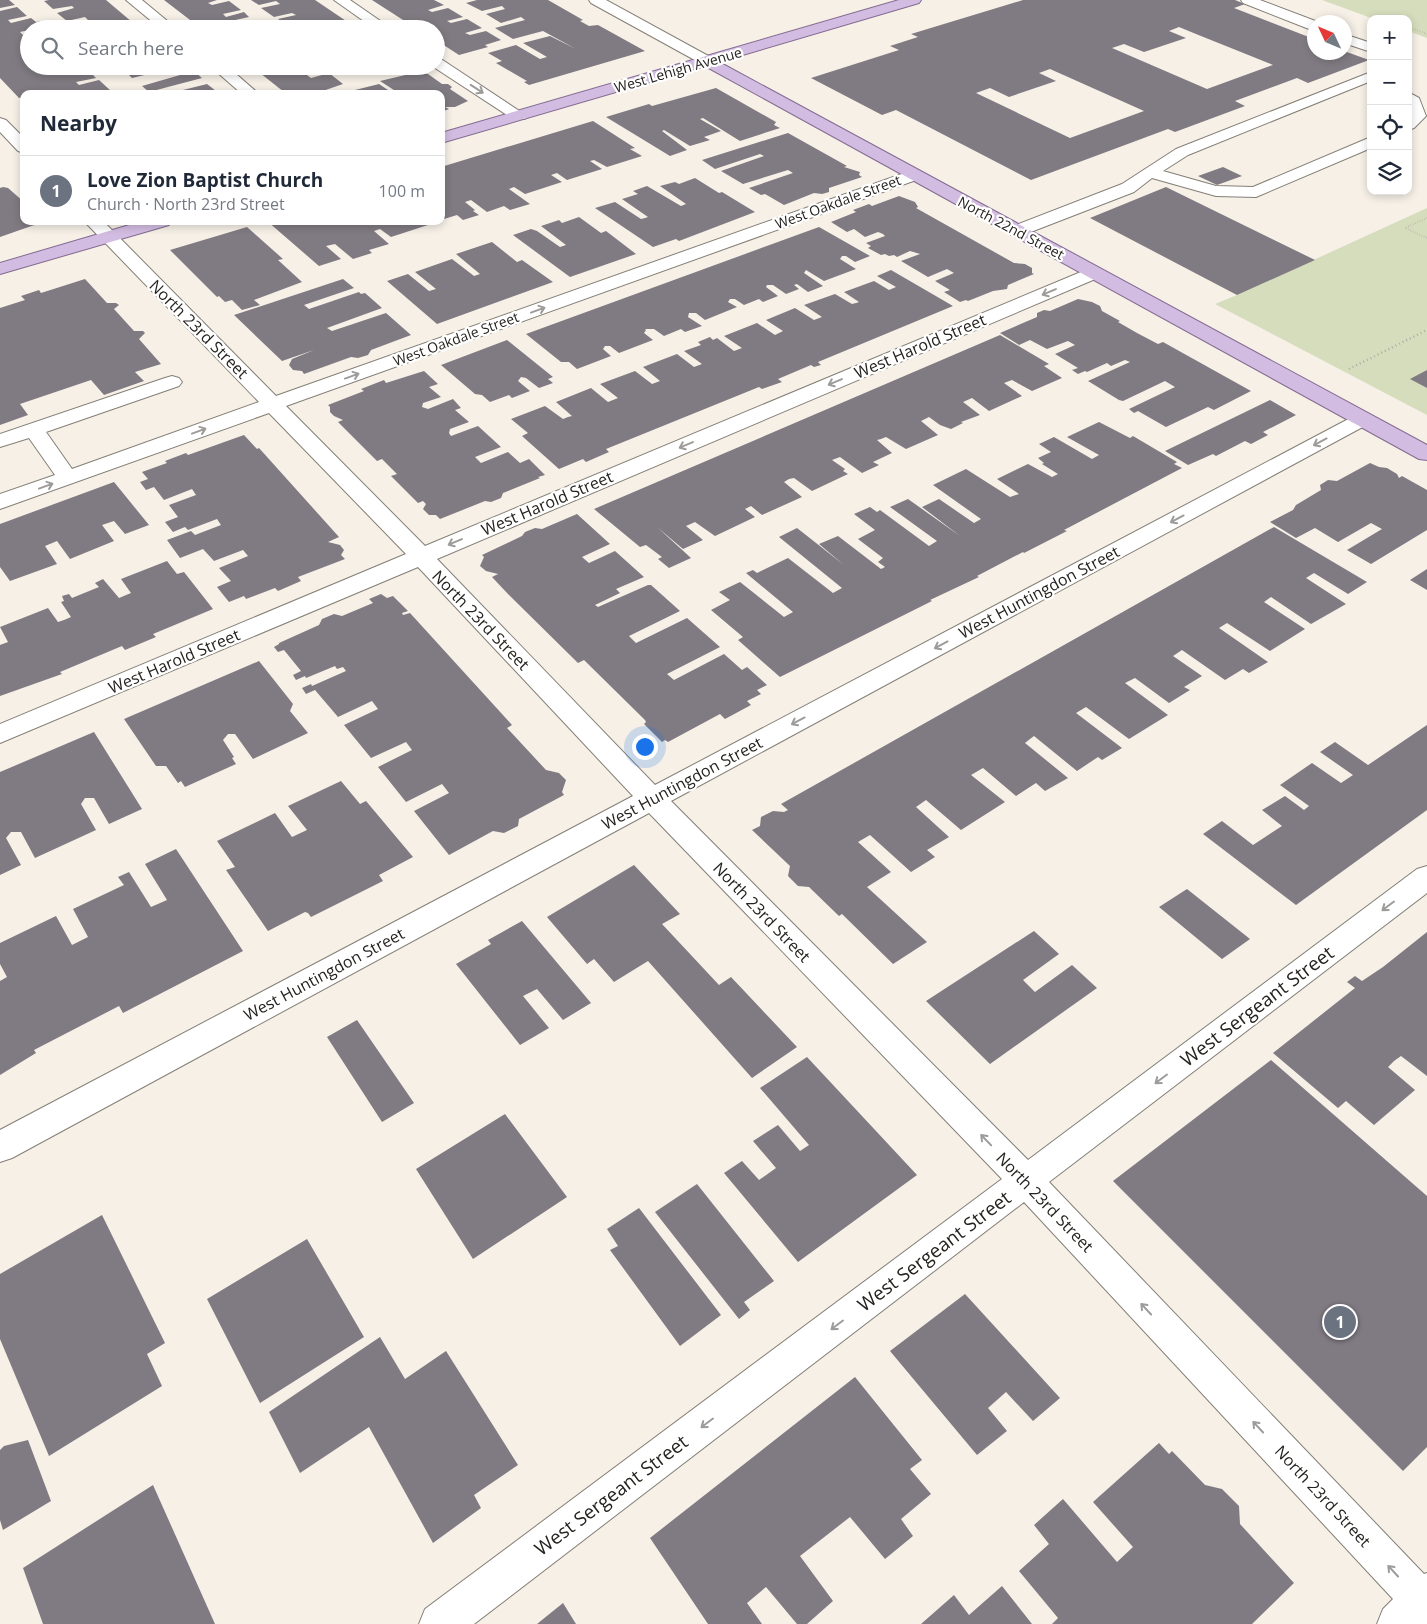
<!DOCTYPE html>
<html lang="en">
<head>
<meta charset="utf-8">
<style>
  :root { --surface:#fff; --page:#f2f2f3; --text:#1f2937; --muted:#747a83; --line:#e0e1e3; --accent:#111827 }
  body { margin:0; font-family:"Open Sans",sans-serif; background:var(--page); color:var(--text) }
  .controls { position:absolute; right:15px; top:15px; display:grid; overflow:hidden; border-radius:10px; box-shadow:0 2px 8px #0003 }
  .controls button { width:45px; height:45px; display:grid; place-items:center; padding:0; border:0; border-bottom:1px solid var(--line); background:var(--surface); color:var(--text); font:25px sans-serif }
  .compass { position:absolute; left:1307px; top:15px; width:45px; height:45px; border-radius:50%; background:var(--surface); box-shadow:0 2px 8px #0003; rotate:314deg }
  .you { position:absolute; left:644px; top:746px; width:18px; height:18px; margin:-12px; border:4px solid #fff; border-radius:50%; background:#1a73e8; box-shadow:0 0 0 8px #1a73e833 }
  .badge { display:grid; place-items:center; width:32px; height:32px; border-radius:50%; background:var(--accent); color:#fff; font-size:16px; font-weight:700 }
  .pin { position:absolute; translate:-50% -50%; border:2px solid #fff; box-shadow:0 1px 5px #0006 }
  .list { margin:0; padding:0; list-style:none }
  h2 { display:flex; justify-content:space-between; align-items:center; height:65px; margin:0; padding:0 20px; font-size:21px }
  h2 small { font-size:16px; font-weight:400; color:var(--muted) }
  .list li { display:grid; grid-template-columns:32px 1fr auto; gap:15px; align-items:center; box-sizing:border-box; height:70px; padding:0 20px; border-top:1px solid var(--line) }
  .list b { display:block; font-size:19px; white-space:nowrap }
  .list p { margin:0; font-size:16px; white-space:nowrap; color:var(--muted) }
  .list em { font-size:16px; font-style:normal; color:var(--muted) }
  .icon { flex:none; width:28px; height:28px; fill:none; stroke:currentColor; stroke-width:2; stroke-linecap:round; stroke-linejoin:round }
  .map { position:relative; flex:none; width:1427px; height:1624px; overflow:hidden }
  .search { position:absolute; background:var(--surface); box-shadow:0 2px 8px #0003; left:20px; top:20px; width:425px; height:55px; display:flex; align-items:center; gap:12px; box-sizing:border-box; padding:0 18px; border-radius:28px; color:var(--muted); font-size:19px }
  .panel { position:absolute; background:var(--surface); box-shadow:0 2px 8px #0003; left:20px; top:90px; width:425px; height:135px; border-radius:10px }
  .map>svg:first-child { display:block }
  .green { fill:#d6ddbd }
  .building { fill:#807a82; fill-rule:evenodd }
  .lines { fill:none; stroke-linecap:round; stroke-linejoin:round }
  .minor-casing { stroke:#847f76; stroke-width:2 }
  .major-casing { stroke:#836a90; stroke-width:2 }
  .path-far1 { stroke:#b1aca5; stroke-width:2; stroke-dasharray:0.5 2; stroke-linecap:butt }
  .path { stroke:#b1aca5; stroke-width:2.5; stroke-dasharray:1 3; stroke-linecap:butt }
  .minor { fill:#fff; fill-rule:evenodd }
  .major { fill:#d3bce1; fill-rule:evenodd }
  .oneway { stroke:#9d9c9a }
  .labels { text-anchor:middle; stroke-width:4.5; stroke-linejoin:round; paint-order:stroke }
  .far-street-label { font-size:14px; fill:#25231f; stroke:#fff }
  .street-label { font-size:16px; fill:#25231f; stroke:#fff }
  .near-street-label { font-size:19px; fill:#25231f; stroke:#fff }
</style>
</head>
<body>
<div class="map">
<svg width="1427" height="1624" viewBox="0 0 1427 1624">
  <rect width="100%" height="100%" fill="#f6f0e7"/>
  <path class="green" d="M1322 0H1427V38L1408 31V19H1374Z
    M1427 208V415L1215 304 1237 295Z"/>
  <path class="building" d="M0 0H9L15 5 0 8Z
    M49 0H106L132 22H135L142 27 75 29 70 24 88 20 85 17 67 21 57 13 74 8 72 6 53 9 44 1Z
    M164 0H217L208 3 212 5 229 1 241 10 223 14 226 17 244 12 249 17 194 29 188 24 194 23Z
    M251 0H315L358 29H305L311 26 308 24 291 28 278 19 296 15 292 13 274 17 261 8 280 4 276 1 259 5Z
    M372 0H434L444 5 428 10 432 12 448 8 463 17 447 21 451 23 467 19 482 28 465 33 470 35 486 31 501 40 485 45 488 47 459 55 436 40V29H417Z
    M477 0H548L583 20 580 21 589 26 598 25 645 51 529 85 524 82 527 81 496 63 502 61 488 53 516 45 540 59 547 57 523 43 550 36 576 49 543 31 513 39 495 28 525 20 521 17 501 23 486 14 505 9 502 6 482 11 466 3Z
    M1023 0H1235L1245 4 1234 8 1314 39V52H1344V51L1369 60 1308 83 1297 78 1235 101 1245 106 1175 132 1168 129 1031 180 896 110 882 115 811 78 899 50 890 46 918 37 911 34ZM1179 27 1196 34 1273 65 1207 89 1112 48 1124 44 1144 52 1186 38 1169 31ZM1050 69 1068 77 1144 111 1070 138 976 93 990 88 1009 97 1056 81 1039 73Z
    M17 7 27 16 8 20 11 23 31 18 36 22 41 21 47 26 20 32 23 35 29 33V66H70L62 69 64 72 85 67 96 78 76 82 79 85 99 80 111 91 99 94H24V97L19 98 0 78V11Z
    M260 24 267 29H236L241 27Z
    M143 66H178V67L132 78 127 73 146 68Z
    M251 66H315L322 71 307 75 311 78 329 73 343 84 314 94H278L284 92Z
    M374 66 354 72 347 67 349 66Z
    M194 71 202 78 149 92 142 86Z
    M418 72 428 74 442 84H448L452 87 450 89 468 101 455 107H445L449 109 441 112V94H400L380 81Z
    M207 84 220 94H171V93Z
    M379 84 394 94 347 92Z
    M716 88 776 122 774 125 780 128 740 141 703 118 700 119 721 131 704 137 710 140 690 146 664 130 662 131 687 150 670 156 606 117 649 104 652 106Z
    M593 121 635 148 630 149 642 156 607 167 594 160 590 161 602 169 567 180 557 173 551 175 562 182 525 194 514 187 509 189 530 204 510 210 504 206 487 212 471 200 465 202 475 210 473 211 479 215 463 220 457 215 441 220V167Z
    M788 133 847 166 844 167 860 172 859 175 862 177 829 188V192L822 194 814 193 784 205 765 194 761 195 749 188 793 173 788 170 743 184 721 171 764 156 760 154 715 169 702 160Z
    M1223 167 1242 176 1217 185 1198 176Z
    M695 178 719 193 722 192 755 212 679 241 676 239 653 247 595 208 615 202 641 219 645 218 648 217 622 199 638 194 633 191 647 186 681 206 686 204 660 186 675 182 679 184Z
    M3 187 8 188 24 202V221H38L40 223 0 237V188Z
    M1166 187 1315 260 1237 295 1090 218Z
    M899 196 915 202 918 207 916 208 1014 263 1025 264 1032 268V273L1034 274 1008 285 1007 289 993 291 968 301 966 300 960 302 944 292 950 290 935 281 954 273 947 269 928 277 901 261 920 254 910 251 897 257 894 255 889 256 885 254 881 255 868 248 871 246 866 243 885 236 883 234 878 232 865 237 854 229 847 232 831 222 856 212 853 210 869 204 872 206Z
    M579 217 601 233 606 231 636 254 570 277 513 235 531 229 537 231 560 247 566 245 541 226 559 220 562 223Z
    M267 221H428L431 224 391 237 380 229 374 231 389 244 369 250 372 253 353 259 335 244 326 246 341 259 319 266Z
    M247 227 283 259 278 260 302 282 254 300 260 305 242 310 232 300 225 302 219 296 217 297 170 250Z
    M819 227 870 256 855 262 846 256H842L840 259 856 269 824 281 806 270 804 273 823 286 808 292 797 284 794 285 799 289 786 294 773 285H767L766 287 778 296 763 302 759 299 744 305 735 299H730L728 302 737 307 705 320 696 313H689L688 317 702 326 685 332 681 329 664 336 654 329H645L646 330 644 333 653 340 619 353 610 346H605L603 349 611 356 577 369 569 362H561L526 334Z
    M492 242 517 262 522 260 553 282 437 324 387 281 408 274 429 291 436 289 415 272 452 259 474 276 480 274 456 254Z
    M891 270 953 306 818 362 821 365 814 367 811 365 778 379 782 382 762 389 759 387 606 449 609 452 586 462 583 459 559 469 522 436 528 433 511 419 545 406 563 419 568 417 572 416 556 402 591 388 608 402 618 398 600 384 635 371 652 384 660 381 643 367 677 354 694 367 702 364 684 351 701 345 698 342 710 337 713 340 717 338 734 351 742 348 724 336 757 323 775 335 783 331 766 320 795 308 814 320 822 317 804 305 835 294 852 304 856 303 859 302 844 292 874 281 889 290 896 287 877 276Z
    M85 279 107 303H116L119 305 114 309 134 331H143L145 333 139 339 161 364 135 372 144 381 104 395 91 380 20 404 28 415 0 425V308L25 300 21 296 39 290 41 293Z
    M343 279 354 288 304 305 309 309 359 292 361 294 365 293 382 308 327 328 332 331 386 313 411 335 371 350 368 355 358 358 351 357 304 374 302 371 293 370 289 365 292 359 314 350 282 361 234 315Z
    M1078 299 1092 302 1100 306 1102 311 1120 321 1118 322 1137 333 1158 344 1163 342 1251 391 1214 410 1208 407 1166 427 1138 411 1134 413 1129 409 1175 387 1165 381 1123 401 1119 400 1088 381 1130 362 1125 360 1111 366 1107 363 1087 372 1085 371 1078 374 1072 370 1078 368 1055 354 1075 345 1068 341 1047 349 1030 340 1019 345 1000 333 1037 317V313L1044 310 1050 311Z
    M1000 335 1049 364 1044 366 1062 378 1032 391 1012 380 1004 383 1022 396 989 411 972 398 963 402 980 415 961 422 963 423 951 429 940 425 929 417 921 421 938 435 906 449 886 437 881 439 877 440 892 453 873 462 879 465 862 473 840 457 832 460 845 469 843 471 848 474 812 491 794 478 789 479 784 482 802 497 762 515 751 506 745 509 755 517 715 536 695 522 686 526 703 540 683 549 657 527 691 558 669 568 658 559 662 557 646 545 640 547 594 509Z
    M507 340 553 377 548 379 553 383 539 388 526 378 521 377 518 381 530 391 512 398 509 395 490 402 482 395 475 394 441 365Z
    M1427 370V388L1410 379Z
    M424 371 438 384 429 387 441 397 423 403 422 407 428 409 453 399 461 408 455 410 469 422 450 429 449 433 451 436 478 426 501 447 475 457 481 463 508 452 520 463 529 459 545 475 538 477 540 478 503 493 501 498 491 502 485 501 440 519 436 515H429L423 509 426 504 423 501 418 503 391 476 397 474 382 459 377 461 338 422 343 420 334 416 330 412V407L328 405 364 391 361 389 384 380 386 383Z
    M1270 400 1296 415 1263 432 1268 435 1251 444 1245 441 1216 456 1213 454 1188 465 1165 451Z
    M1099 422 1130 438 1133 436 1177 462 1174 464 1182 468 1064 530 1067 531 1024 553 1023 552 977 576 979 577 930 600 932 601 780 677 738 640 743 637 711 610 730 600 719 592 740 582 784 617 793 612 746 573 753 570 757 573 788 558 833 593 842 588 779 537 797 528 844 565 819 544 838 536 881 569 885 567 878 562 883 558 858 539 875 530 854 514 870 507 877 512 880 510 929 546 937 541 890 507 908 499 960 536 922 507 939 499 974 523 981 519 933 485 966 469 1010 497 1019 494 997 479 1028 464 1052 477 1058 474 1042 464 1044 463 1038 458 1051 452 1039 444 1054 437 1092 459 1099 455 1067 437Z
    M244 435 257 449 259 448 339 537 328 542 340 545 344 550 341 555 345 559 298 577 301 581 278 591 275 588 246 599 244 596 229 602 217 587 231 581 219 568 248 556 243 550 214 561 203 549 180 558 167 540 191 531 195 535 221 525 217 519 188 530 185 527 173 532 165 522 178 517 169 505 196 495 192 489 164 500 154 487 146 490 140 482 148 479 142 472 167 463 165 461 186 453 188 455Z
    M1370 463 1379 467 1387 468 1397 474 1399 478 1402 476 1427 490V530L1371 564 1347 550 1382 529 1371 523 1338 542 1315 528 1296 538 1270 522 1293 510 1296 505 1321 490 1320 485 1328 480 1337 481Z
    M114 482 149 525 125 534 114 521 102 525 114 541 70 559 57 541 45 546 57 564 10 581 0 567V524Z
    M577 514 610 544 582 557 589 563 615 551 644 577 616 589 620 593 595 605 598 607 648 585H651L680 611 629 636 636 643 687 618 720 647 667 674 674 680 724 654 742 670 747 667 767 685 757 690 761 694 747 701 751 705 725 719 720 714 668 742 665 740 662 742 644 724 646 722 645 720 584 660 578 663 508 594 492 577 498 574 486 571 480 566 484 557 482 555 522 536 525 532 535 528 542 529Z
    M1274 527 1367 582 1348 594 1314 573 1306 578 1346 604 1311 624 1271 597 1264 602 1305 629 1270 651 1227 623 1219 628 1268 662 1249 673 1243 669 1225 680 1182 650 1173 656 1202 676 1184 687 1190 690 1169 703 1135 678 1125 683 1168 715 1129 739 1086 707 1076 713 1122 748 1102 760 1098 757 1077 771 1034 736 1030 739 1025 743 1068 778 1045 791 1036 783 1016 796 983 768 971 775 1005 802 961 830 926 800 916 807 949 837 927 850 935 857 911 872 870 835 858 842 891 872 867 887 927 942 893 964 842 914 839 916 809 887 798 886 788 876 790 866 752 830 760 826 761 817 773 811 784 812 788 810 781 804Z
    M167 561 177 574 184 572 213 609 153 634 156 637 125 650 122 646 60 672 62 674 0 696V645L8 642 0 627 48 608 58 622 64 620 71 617 61 602 64 601 62 596 69 594 72 598 99 587 95 583 103 579 119 598 131 593 121 579Z
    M1427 569V590L1410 580Z
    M381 594 387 598 393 596 408 611 402 613 403 615 410 613 512 725 507 728 546 770 559 773 566 780 562 792 564 795 519 819 518 826 504 833 493 831 449 855 414 811 449 793 442 784 406 802 378 767 412 750 406 742 371 758 344 725 378 709 372 701 338 717 315 690 306 694 302 688 311 684 312 686 346 671 343 667 337 669 335 666 306 678 305 676 296 680 293 675 301 671 284 650 278 652 274 647 279 644V643L319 625 322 619 334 614 342 616 373 603 369 599Z
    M259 661 293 704 290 711 308 733 253 759 235 734H228L223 740 234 757 232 758 236 764 185 787 181 781 178 783 166 766H156L124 719Z
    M1427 725V810L1296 905 1203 834 1222 821 1253 845 1282 826 1262 810 1285 796 1304 810 1309 806 1280 785 1312 763 1341 783 1353 775 1320 752 1335 742 1368 765Z
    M94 732 142 809 109 824 94 798H85L81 804 96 830 35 858 21 832H11L6 838 21 865 0 875V772Z
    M341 781 360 804 366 801 413 857 379 875 383 881 311 917 308 913 305 912 268 931 226 870 235 867 217 841 275 813 292 837 307 830 288 806Z
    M176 849 243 951 123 1013 119 1006 34 1050 36 1053 0 1075V981L7 977 0 964V943L56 916 72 945 88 937 73 909 124 885 118 877 129 872 151 907 167 900 145 864Z
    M634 865 680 914 662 924 719 985 731 977 797 1047 752 1078 648 961 614 982 594 959 587 964 547 917Z
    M1187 889 1250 939 1222 959 1159 907Z
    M522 921 591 1003 563 1020 537 989 523 996 549 1028 520 1045 456 964 491 944 488 940Z
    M1034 931 1059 954 1023 980 1035 992 1072 965 1097 988 990 1064 926 1001Z
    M1427 932V1076L1401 1056 1394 1061 1388 1067 1415 1090 1374 1125 1346 1101 1338 1108 1273 1053 1355 988 1347 982 1355 976 1362 981 1383 967Z
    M357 1020 414 1103 382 1122 327 1037Z
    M807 1057 917 1175 798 1262 724 1173 742 1161 759 1180 776 1168 753 1141 778 1125 800 1151 809 1145 760 1088Z
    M1271 1060 1427 1196V1447L1403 1471 1113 1181Z
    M505 1114 567 1197 473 1259 416 1169Z
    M697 1184 774 1281 744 1302 750 1310 739 1319 655 1212Z
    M639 1208 721 1315 680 1346 610 1250 618 1246 607 1229Z
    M102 1215 165 1343 147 1354 162 1386 49 1456 0 1339V1274Z
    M307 1239 364 1337 260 1403 207 1299Z
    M965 1294 1060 1398 1033 1421 1006 1392 988 1408 1007 1431 977 1455 890 1351Z
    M380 1337 405 1379 446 1351 518 1465 474 1495 481 1508 433 1543 369 1427 300 1473 269 1412Z
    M855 1377 922 1460 910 1469 931 1494 901 1519 913 1536 885 1559 850 1517 800 1556 833 1601 807 1624H797L766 1587 747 1603 762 1624H708L650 1538Z
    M28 1440 51 1501 3 1530 0 1520V1450L4 1446Z
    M1159 1443 1169 1454 1172 1451 1205 1485 1222 1489 1239 1506 1240 1524 1294 1583 1252 1624H1052L1058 1618 1019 1571 1049 1544 1034 1525 1063 1499 1117 1562 1133 1547 1093 1502Z
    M153 1485 215 1624H43L23 1568Z
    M1002 1586 1032 1624H921L954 1595 969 1615Z
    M563 1603 576 1624H537Z"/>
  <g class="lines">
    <defs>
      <path id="minor" d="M126 0H142L177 29H161Z
        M334 0H350L392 29H375Z
        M589 0H606L712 58 714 61 712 64H702L591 3Z
        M1241 0H1260L1318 22H1314V30L1309 29 1243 3Z
        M1344 34 1371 43V52L1344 43Z
        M436 58 441 59 527 116 525 119H513L432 66H436Z
        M210 66H227L259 94H242Z
        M1371 72V81L1188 155 1163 171 1216 186 1253 187 1371 137V148L1256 197 1216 196 1152 178 1134 192 1023 235 1017 236 1011 235 1008 231 1011 227 1122 184 1176 149Z
        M1408 92 1419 98 1426 116 1414 128 1408 130 1410 115Z
        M0 118 6 120 24 138V153L18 151 0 132Z
        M913 170 919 171 921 175 919 179 286 406 425 546 1088 269 1094 267 1100 269 1103 273 1100 277 437 559 655 785 1356 415 1363 413 1370 415 1373 419 1370 423 671 801 1028 1160 1417 869 1427 866V893L1049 1182 1424 1574 1427 1573V1624H1377L1383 1609 1393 1599 1024 1202 474 1624H419L425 1609 1002 1179 649 813 12 1158 0 1162V1130L633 796 418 567 0 743V724L406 554 269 413 0 509V494L55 475 29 438 0 447V434L165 378 172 376 179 378 182 382 179 386 46 432 72 469 259 402 84 221H103L276 396Z"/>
      <path id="major" d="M899 0H921L919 3 719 62 1427 445V460L1419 459 705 66 441 143V133Z
        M143 221H172L169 225 0 274V263Z"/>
    </defs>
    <use href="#minor" class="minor-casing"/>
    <use href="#major" class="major-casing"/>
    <path class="path-far1" d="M1408 27 1427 34
      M1427 218 1405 228 1427 238"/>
    <path class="path" d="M1349 369 1427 330"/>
    <use href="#minor" class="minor"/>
    <use href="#major" class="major"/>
  </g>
  <defs><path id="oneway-shaft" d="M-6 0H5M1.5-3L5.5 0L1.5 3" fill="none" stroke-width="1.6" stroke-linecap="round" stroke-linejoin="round" transform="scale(1.25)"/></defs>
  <g class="oneway">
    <use href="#oneway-shaft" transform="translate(477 89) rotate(33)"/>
    <use href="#oneway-shaft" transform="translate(1049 292) rotate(157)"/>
    <use href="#oneway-shaft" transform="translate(538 310) rotate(-20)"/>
    <use href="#oneway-shaft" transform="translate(352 376) rotate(-20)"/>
    <use href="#oneway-shaft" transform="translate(835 382) rotate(157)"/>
    <use href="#oneway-shaft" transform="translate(199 431) rotate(-20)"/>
    <use href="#oneway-shaft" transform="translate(1320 442) rotate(152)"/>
    <use href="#oneway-shaft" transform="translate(686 445) rotate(157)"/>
    <use href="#oneway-shaft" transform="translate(46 486) rotate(-20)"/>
    <use href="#oneway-shaft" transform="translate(1177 519) rotate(152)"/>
    <use href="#oneway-shaft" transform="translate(455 542) rotate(157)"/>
    <use href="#oneway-shaft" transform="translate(941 645) rotate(152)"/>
    <use href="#oneway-shaft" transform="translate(798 721) rotate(152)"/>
    <use href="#oneway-shaft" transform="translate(1388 906) rotate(143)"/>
    <use href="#oneway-shaft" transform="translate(1161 1079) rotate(143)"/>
    <use href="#oneway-shaft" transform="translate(986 1140) rotate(-134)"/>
    <use href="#oneway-shaft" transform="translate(1146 1309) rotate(-133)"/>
    <use href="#oneway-shaft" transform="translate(837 1325) rotate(143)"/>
    <use href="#oneway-shaft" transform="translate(707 1423) rotate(143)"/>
    <use href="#oneway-shaft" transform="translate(1258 1427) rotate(-133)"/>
    <use href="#oneway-shaft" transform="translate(1393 1571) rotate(-133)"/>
  </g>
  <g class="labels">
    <g class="far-street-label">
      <text transform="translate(678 70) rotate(-16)" y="5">West Lehigh Avenue</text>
      <text transform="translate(838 202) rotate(-20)" y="5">West Oakdale Street</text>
      <text transform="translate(1011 228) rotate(28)" y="5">North 22nd Street</text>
      <text transform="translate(456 339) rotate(-20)" y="5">West Oakdale Street</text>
    </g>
    <g class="street-label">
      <text transform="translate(199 329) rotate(45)" y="6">North 23rd Street</text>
      <text transform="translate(920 346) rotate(-23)" y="6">West Harold Street</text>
      <text transform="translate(547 503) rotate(-23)" y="6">West Harold Street</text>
      <text transform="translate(1039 592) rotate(-28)" y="6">West Huntingdon Street</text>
      <text transform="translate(481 620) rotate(46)" y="6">North 23rd Street</text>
      <text transform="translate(174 661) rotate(-23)" y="6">West Harold Street</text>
      <text transform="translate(682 783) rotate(-28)" y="6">West Huntingdon Street</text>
      <text transform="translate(762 912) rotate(46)" y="6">North 23rd Street</text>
      <text transform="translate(324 974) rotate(-28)" y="6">West Huntingdon Street</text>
      <text transform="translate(1045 1202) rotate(46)" y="6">North 23rd Street</text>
      <text transform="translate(1323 1496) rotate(47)" y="6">North 23rd Street</text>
    </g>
    <g class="near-street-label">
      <text transform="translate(1257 1006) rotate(-37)" y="7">West Sergeant Street</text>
      <text transform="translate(934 1251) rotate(-37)" y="7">West Sergeant Street</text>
      <text transform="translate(611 1495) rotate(-37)" y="7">West Sergeant Street</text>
    </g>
  </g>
</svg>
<div class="controls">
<button>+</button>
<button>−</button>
<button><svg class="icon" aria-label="locate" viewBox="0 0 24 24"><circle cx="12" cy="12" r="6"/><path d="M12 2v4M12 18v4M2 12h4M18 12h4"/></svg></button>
<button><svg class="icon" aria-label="layers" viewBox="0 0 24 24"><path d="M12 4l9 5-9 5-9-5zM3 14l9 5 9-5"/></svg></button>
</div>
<svg class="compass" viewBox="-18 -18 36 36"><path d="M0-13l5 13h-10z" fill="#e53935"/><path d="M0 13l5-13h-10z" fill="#747a83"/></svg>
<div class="you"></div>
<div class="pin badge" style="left:1340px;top:1322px;background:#6b7280">1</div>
<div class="search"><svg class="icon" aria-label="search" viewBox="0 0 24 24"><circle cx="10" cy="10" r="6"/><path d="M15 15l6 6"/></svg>Search here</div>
<section class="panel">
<h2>Nearby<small></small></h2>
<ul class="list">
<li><span class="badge" style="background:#6b7280">1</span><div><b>Love Zion Baptist Church</b><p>Church · North 23rd Street</p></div><em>100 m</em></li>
</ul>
</section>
</div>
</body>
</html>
